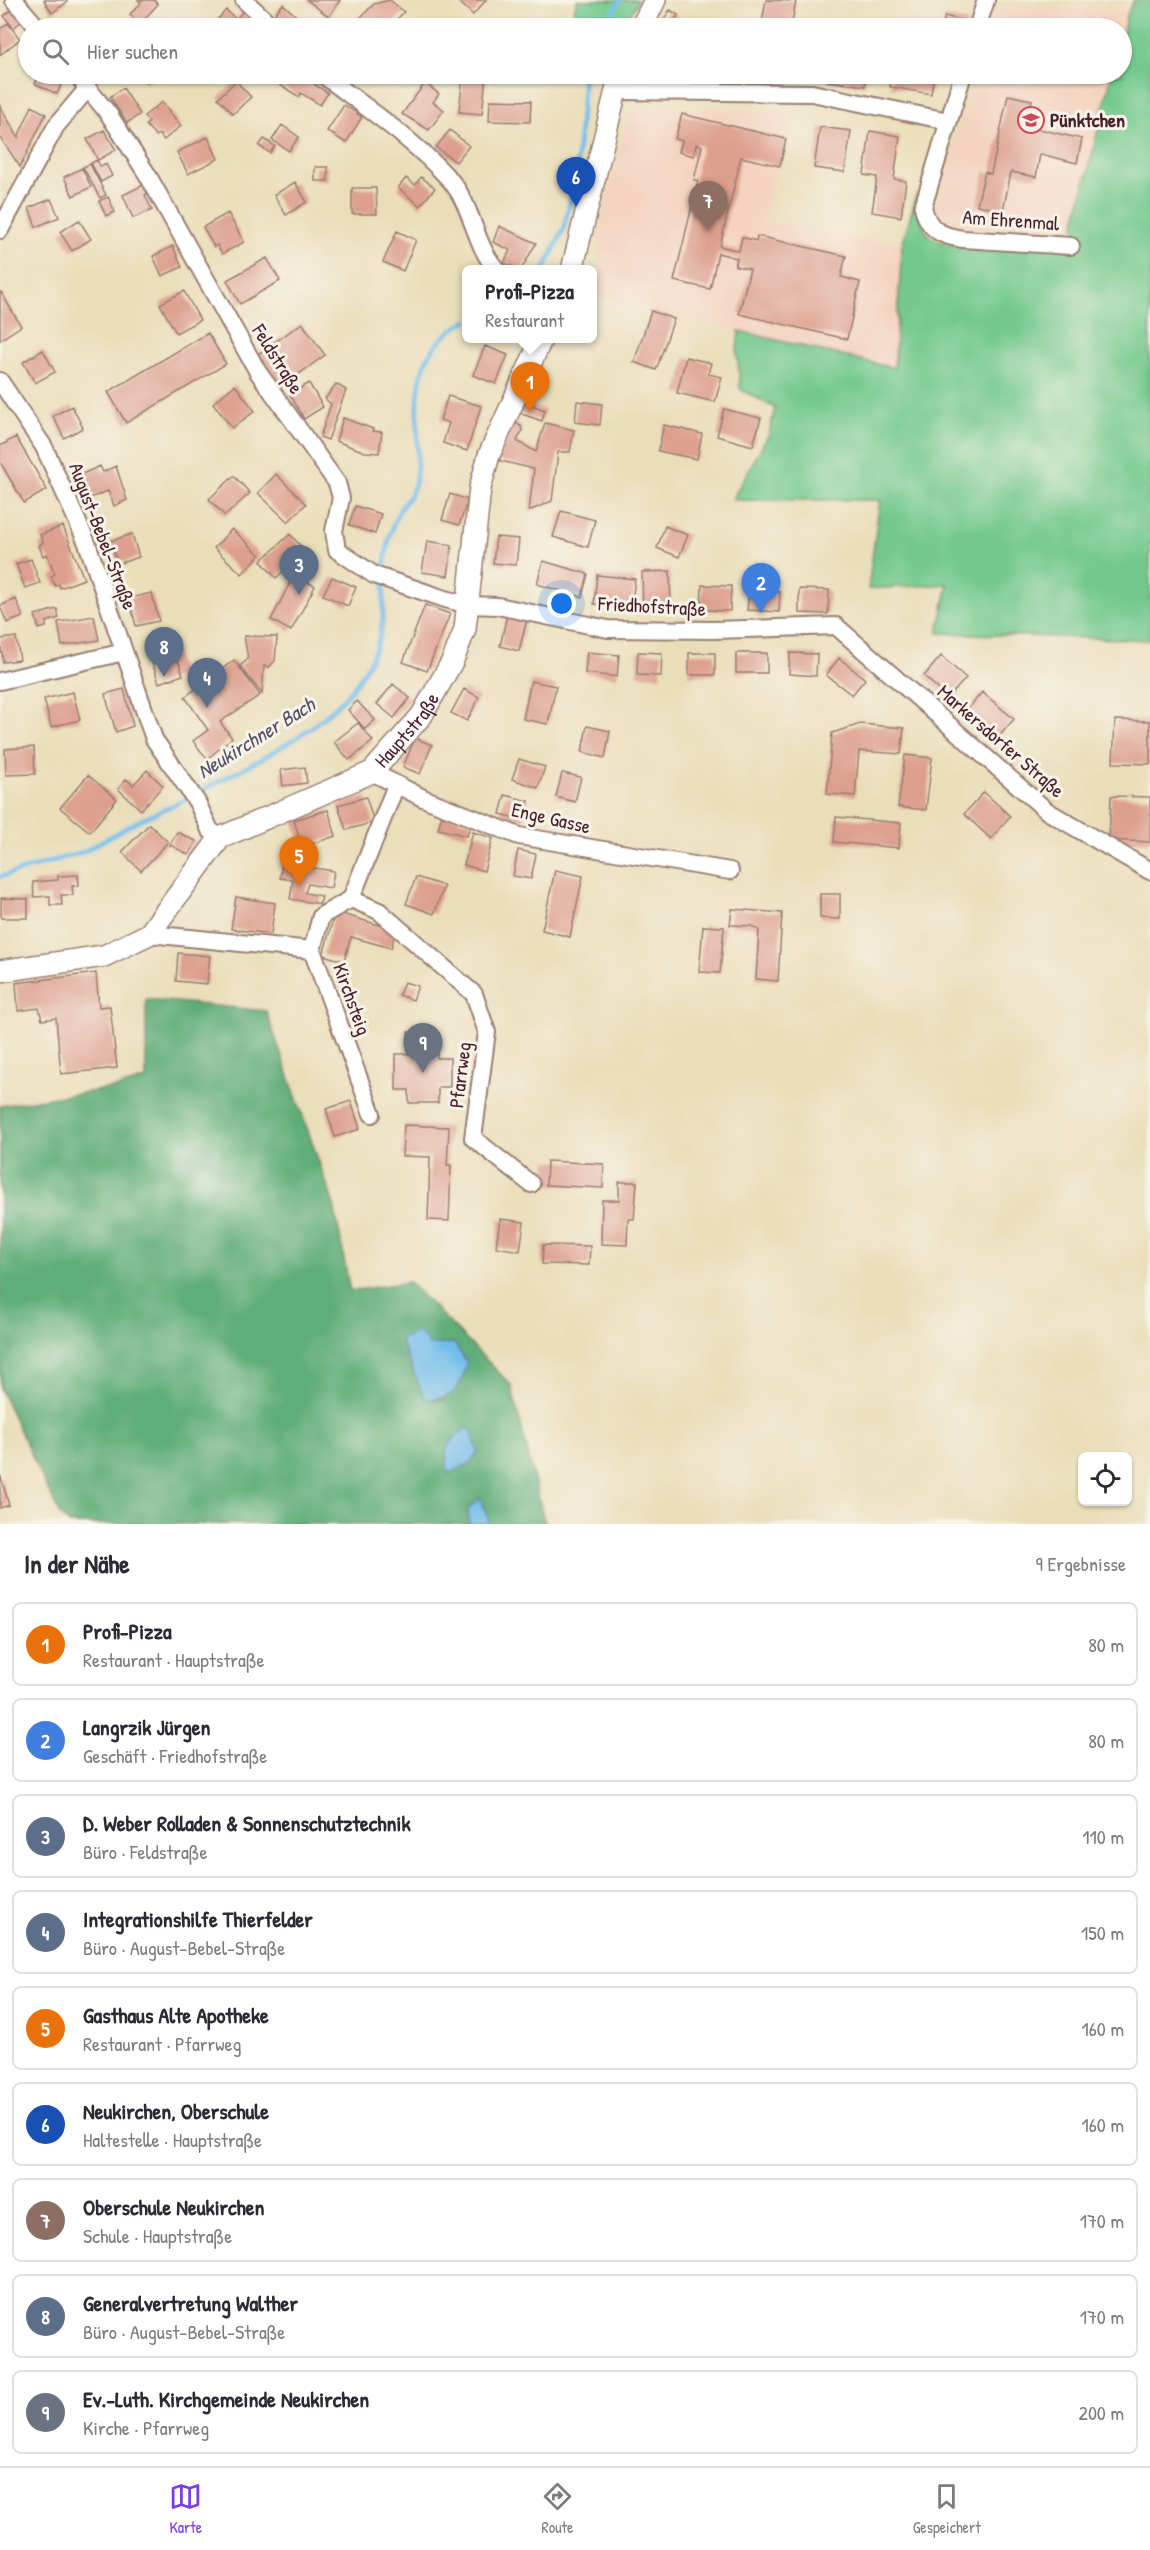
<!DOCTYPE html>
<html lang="de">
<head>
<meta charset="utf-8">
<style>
  :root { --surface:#fff; --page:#f7f7f7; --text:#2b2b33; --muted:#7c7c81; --line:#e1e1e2; --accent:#7c3aed }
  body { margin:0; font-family:"Patrick Hand",sans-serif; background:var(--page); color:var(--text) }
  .controls { position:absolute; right:18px; bottom:18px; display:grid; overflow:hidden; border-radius:9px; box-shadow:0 2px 4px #0004 }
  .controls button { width:54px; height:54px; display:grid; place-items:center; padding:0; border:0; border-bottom:2px solid var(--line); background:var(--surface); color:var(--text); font:30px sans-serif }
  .you { position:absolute; left:562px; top:604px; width:21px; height:21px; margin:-15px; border:4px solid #fff; border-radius:50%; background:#1a73e8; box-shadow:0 0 0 9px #1a73e833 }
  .badge { display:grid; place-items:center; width:39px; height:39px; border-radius:50%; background:var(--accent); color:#fff; font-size:20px; font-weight:700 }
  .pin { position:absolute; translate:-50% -50px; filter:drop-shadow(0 2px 3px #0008) }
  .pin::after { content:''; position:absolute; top:32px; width:21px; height:18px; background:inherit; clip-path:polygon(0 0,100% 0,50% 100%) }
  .popup { position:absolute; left:462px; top:265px; width:135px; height:78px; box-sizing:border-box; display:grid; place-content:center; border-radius:9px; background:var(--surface); filter:drop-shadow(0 2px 4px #0005); font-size:20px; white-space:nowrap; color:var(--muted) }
  .popup b { font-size:22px; color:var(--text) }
  .popup::after { content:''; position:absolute; left:50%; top:100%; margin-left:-12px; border:12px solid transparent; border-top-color:var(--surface) }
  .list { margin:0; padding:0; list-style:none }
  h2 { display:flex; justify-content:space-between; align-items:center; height:78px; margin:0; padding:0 24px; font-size:26px }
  h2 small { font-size:20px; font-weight:400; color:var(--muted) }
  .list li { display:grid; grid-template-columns:39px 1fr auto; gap:18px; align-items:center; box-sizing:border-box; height:84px; margin:0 12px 12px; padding:0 12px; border:2px solid var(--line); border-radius:9px }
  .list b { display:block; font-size:22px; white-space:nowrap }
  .list p { margin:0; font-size:20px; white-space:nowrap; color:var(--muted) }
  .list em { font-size:20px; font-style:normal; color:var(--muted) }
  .icon { flex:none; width:33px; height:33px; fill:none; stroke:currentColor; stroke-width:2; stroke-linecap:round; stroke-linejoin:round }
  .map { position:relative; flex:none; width:1150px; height:1524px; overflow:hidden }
  .search { position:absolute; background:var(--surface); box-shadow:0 2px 4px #0004; left:18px; right:18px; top:18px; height:66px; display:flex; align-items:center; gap:15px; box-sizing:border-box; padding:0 21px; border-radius:33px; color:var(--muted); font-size:22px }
  .sheet { height:942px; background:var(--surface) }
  nav { display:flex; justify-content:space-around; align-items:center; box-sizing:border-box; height:84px; border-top:2px solid var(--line); background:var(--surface); font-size:16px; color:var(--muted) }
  nav a { display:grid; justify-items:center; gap:3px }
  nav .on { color:var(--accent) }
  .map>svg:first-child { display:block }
  .built { fill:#f4d3c0 }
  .green { fill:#73c98d; stroke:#5e745c; stroke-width:1.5 }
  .forest { fill:#5ead78; stroke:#546652; stroke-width:1.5; fill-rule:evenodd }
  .water { fill:#71beeb; stroke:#5e6e8b; stroke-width:1.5 }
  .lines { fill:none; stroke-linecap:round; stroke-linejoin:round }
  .stream { stroke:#71beeb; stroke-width:4.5 }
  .building { fill:#dd9f8e }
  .minor-casing { stroke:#9a7e72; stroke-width:20 }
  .major-casing { stroke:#9a7e72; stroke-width:24 }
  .minor { stroke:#fff; stroke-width:16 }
  .major { stroke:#fff; stroke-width:21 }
  .labels { text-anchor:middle; stroke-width:6; stroke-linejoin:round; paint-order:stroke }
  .poi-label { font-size:20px; font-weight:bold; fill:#4a1f2b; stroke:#f7f3e8; text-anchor:start }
  .street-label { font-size:20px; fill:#4a1f2b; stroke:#f7f3e8 }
  .water-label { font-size:21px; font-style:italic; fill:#564f65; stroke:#f7f3e8 }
</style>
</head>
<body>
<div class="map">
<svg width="1150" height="1524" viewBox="0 0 1150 1524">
  <rect width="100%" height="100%" fill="#f7f3e8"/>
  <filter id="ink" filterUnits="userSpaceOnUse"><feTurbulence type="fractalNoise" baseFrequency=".0167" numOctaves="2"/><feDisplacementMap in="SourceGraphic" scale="12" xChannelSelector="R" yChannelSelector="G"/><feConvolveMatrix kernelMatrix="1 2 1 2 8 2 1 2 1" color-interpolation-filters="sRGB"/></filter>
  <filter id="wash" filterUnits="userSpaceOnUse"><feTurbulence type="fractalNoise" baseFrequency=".008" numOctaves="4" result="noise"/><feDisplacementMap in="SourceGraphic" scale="24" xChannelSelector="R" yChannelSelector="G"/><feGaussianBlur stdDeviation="1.35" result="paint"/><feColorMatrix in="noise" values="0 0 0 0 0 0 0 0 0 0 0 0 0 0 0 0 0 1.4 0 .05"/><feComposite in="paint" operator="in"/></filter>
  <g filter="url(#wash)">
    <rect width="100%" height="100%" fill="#eadeba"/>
    <path class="built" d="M994 8 1127 11 1122 35V28H988Z
      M975 74H1112L1075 223 1062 219 1048 235 1036 239 1016 236 1011 231 987 225 983 231 952 230 940 223 935 208Z
      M634 106 796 113 762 221 902 245 894 369 593 296V281L602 244 596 240 630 110Z"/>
    <path class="green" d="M577 0H638L623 28H571Z
      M1134 0H1150V640L938 633 948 584 868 589 880 500H732L769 434 775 408 740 389 737 350 739 331 894 368 902 245 917 193C919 207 919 221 927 233 944 257 1046 243 1076 241L1075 223 1112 74H1122C1122 47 1120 23 1134 0Z"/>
    <path class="forest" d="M146 999 266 1011 334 1205 350 1291 409 1282 511 1385 545 1524H490L480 1499 468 1509 469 1524H70L60 1515 0 1389V1106L120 1087 146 1079ZM401 1340 430 1345 443 1400 426 1399Z"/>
    <path class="water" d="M418 1331 430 1345 454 1343 467 1363C459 1390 456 1400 425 1399L400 1340Z
      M470 1427 478 1451 471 1463 448 1474C444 1448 446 1441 470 1427Z
      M480 1498 490 1524H469L468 1509Z"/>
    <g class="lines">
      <path class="stream" d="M604 28 620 0
        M544 270 564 228 576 173 584 74
        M384 573C385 555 390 528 399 511 404 503 413 493 415 484 426 423 396 357 467 321
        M196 794C262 757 344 725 375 650 384 629 384 604 384 582
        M0 877 83 852 136 822 189 798"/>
    </g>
    <g id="blocks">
      <path class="building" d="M44 0H65L67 2 52 13Z
        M138 0H154L158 4 140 24 130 14 141 3Z
        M307 0H340L329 17Z
        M390 0 404 12 388 28H372L360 18 374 4Z
        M457 0H486L473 15Z
        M766 0 796 1 791 28H761Z
        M283 4 306 25 303 28H293L275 13Z
        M15 7 25 19 13 28 4 16Z
        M245 9 257 20 250 28H210L226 10 236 19Z
        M670 10 678 15 673 25 664 19Z
        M945 16 967 22 966 28H942Z
        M8 23 20 39 0 55V29Z
        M40 74H66L57 94 35 84Z
        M136 74H158L147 82Z
        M283 74H293L307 83 308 80 328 93 320 105 301 93 299 97 277 83Z
        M463 74 486 76 482 114 459 112Z
        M828 74H866L865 86 827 81Z
        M892 74H934L931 94 890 87Z
        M236 81 251 97 233 114 218 98Z
        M425 83 439 94 433 102 444 110 429 130 402 114Z
        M123 88 140 114 127 123 110 97Z
        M1008 95 1032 100 1026 126 1082 139 1077 163 1040 154 1036 177 1011 172 1003 211 977 205 985 172 991 174Z
        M490 100 531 101 530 122 489 121Z
        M162 102 181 126 164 140 159 134 156 136 146 125 149 122 144 116Z
        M344 105 362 117 346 143 327 131Z
        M0 106 18 137 32 106 46 114 20 167 0 137Z
        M682 114 786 139 780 166 741 157 720 246 739 251 742 237 756 241 757 236 846 256 841 277 860 282 847 339 739 314 750 269 735 266 737 258 718 253 710 289 674 281 698 181 694 180 702 146 696 144 694 156 679 152 682 141 675 139Z
        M282 125 299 137 289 151 272 140Z
        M820 127 851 131 845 172 814 168Z
        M104 130 116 150 98 160 87 139Z
        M450 130 469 146 456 162 436 147Z
        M870 131 900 136 894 179 906 181 901 217 872 212 877 177 864 175Z
        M208 137 218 159 188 174 177 152Z
        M264 139 275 146 270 153 259 146Z
        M97 160 101 167 106 164 112 176 101 182 91 163Z
        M90 164 106 195 100 198 83 167Z
        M315 167H328V181H315Z
        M82 168 91 187 73 196 64 177Z
        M421 177 435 188 420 206 398 188 406 178 415 185Z
        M295 182 307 202 286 215 274 195Z
        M145 184 149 193 145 195 152 210 133 218 123 195Z
        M352 188H376L377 214H352Z
        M108 197 115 212 106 216 99 201Z
        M51 199 59 217 36 227 29 208Z
        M228 213 244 242 222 254 217 245 214 247 203 227Z
        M79 220 91 239 72 251 60 232Z
        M499 226 536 243 521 270 504 263 510 250 493 242Z
        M397 231 416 240 403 271 383 262Z
        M173 246 182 267 162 276 153 256Z
        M267 258 280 281 240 304 227 280Z
        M184 291 200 320 176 333 160 304Z
        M1 292 21 326 0 340V293Z
        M651 311 674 319 656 370 634 362Z
        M302 323 325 355 277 390 254 357Z
        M208 333 226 364 126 423 108 392Z
        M485 346 508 355 496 384 473 375Z
        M43 350 55 372 35 383 23 362Z
        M686 357 711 363 708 374 722 377 715 402 677 393Z
        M309 383 323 407 304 419 290 395Z
        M336 384 346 390 328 440 320 437 331 404 325 399Z
        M235 385 255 411 232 428 213 403Z
        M448 396 481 406 467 451 443 443 449 423 440 420Z
        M577 401 602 404 600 425 575 422Z
        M523 402 545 410 542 421 519 413Z
        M72 406 83 428 64 438 53 416Z
        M724 409 761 418 753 446 717 436Z
        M343 418 373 429 372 431 382 432 379 453 365 452 336 441Z
        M514 422 521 426 522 431 517 441 536 452 545 423 574 430 570 452H558L552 501 529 511 534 469 497 460Z
        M664 425 702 434 697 459 658 451Z
        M16 437 47 490 24 503 0 462V446Z
        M100 466 103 472 116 466 127 500 114 506 108 491 90 498 80 475Z
        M276 474 306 504 288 522 258 493Z
        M234 476 250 493 225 516 209 499Z
        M450 494 468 500 459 525 442 520Z
        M355 506 381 514 375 534 349 525Z
        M561 511 595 520 588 547 553 537Z
        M63 526 84 579 60 588 59 584 55 586 51 576 55 574 47 554 43 556 39 545 43 543 40 535Z
        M665 526 688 535 679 557 657 548Z
        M232 529 260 555 242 574 214 548Z
        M132 534 139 557 118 564 110 541Z
        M290 534 305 551 276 578 261 561Z
        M496 537 519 539 516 565 493 563Z
        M427 541 452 545 448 576 422 572Z
        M31 559 40 583 25 588 16 564Z
        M543 561 588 574 582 597 537 584Z
        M670 571 671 610 643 611 642 572Z
        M294 575 315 586 291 631 271 620Z
        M597 575 635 579 631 608 594 604Z
        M332 577 356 587 348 606 323 595Z
        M702 585 731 586 730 611 701 610Z
        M799 589 829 590 828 614 799 613Z
        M749 590 780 592 779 612 747 610Z
        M152 593 159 621 136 626 129 598Z
        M16 599 23 617 7 623 0 606Z
        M425 605 450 614 427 671 403 662Z
        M57 609 59 618 46 622V627L39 629 35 615Z
        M508 610 528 615 519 651 500 646Z
        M94 616 99 640 62 646 58 622Z
        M244 636 277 637 275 661 269 667 264 666 262 694 240 666 248 659Z
        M16 637 20 660 3 662 0 639Z
        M175 651 183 675 159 683 151 659Z
        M587 652 619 655 617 677 585 673Z
        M638 652 662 653 661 676 637 675Z
        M689 653H715V675H689Z
        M736 653H767V673H736Z
        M790 653 817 654 816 676 789 674Z
        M941 656 966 678 948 698 924 676Z
        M839 658 865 679 852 695 826 675Z
        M234 660 260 695 220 722 232 738 207 759 193 741 208 730 185 697Z
        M531 681 556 686 548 724 523 719Z
        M393 684 410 698 394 718 377 704Z
        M124 689 133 726 116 732 105 694Z
        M464 689 479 697 467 721 451 713Z
        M73 692 80 720 51 727 44 699Z
        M982 692 1014 719 995 741 963 715Z
        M357 701 375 720 365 729 348 710Z
        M1115 720 1150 721V764L1113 763Z
        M358 723 373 741 349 760 334 742Z
        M860 724 904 728 901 754 859 751 855 796 827 794 832 733Z
        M587 726 610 731 605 758 582 752Z
        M415 738 432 745 420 774 403 767Z
        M34 747 35 774 6 775 5 749Z
        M905 755 932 758 926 810 898 807Z
        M519 759 545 767 538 788 512 779Z
        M305 767 307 783 283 786 281 770Z
        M147 770 163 786 141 810 118 789 126 779 133 785Z
        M562 773 581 777 575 802 556 797Z
        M88 775 117 799 90 832 60 808Z
        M984 792 1010 816 991 839 964 814Z
        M505 795 529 801 524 820 500 814Z
        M1111 796 1150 797V842L1109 840Z
        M366 797 374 822 346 830 338 805Z
        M328 810 336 836 302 847 294 820Z
        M442 815 471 822 467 836 438 829Z
        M836 817 901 823 899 848 834 842Z
        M149 824 168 842 141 871 122 852Z
        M177 832 196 841 189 855 170 845Z
        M473 832 493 838 484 871 464 865Z
        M518 850 536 854 531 879 513 876Z
        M282 863 334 871 331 888 308 884 305 893 322 896 320 904 290 899 293 880 280 878Z
        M555 870 583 876 570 937 542 930Z
        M78 875 79 886H72L73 895H61L62 905H50V896L34 897 33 882 58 880V876Z
        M416 877 444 886 434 914 406 904Z
        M820 894H840V919L820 918Z
        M236 897 275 903 271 934 231 929Z
        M1 898 28 899V918H1Z
        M732 909 782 913 778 981 756 979 759 930 752 926 730 925Z
        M335 912 396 930 391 948 351 937 344 961 323 955Z
        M703 926 724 927 720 973 699 972Z
        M178 953 210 956 207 984 176 981Z
        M96 973 99 1007 110 1006 117 1068 61 1074 56 1018 42 1020 39 1008 18 1011 16 983Z
        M404 982 418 986 413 1000 399 995Z
        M408 1032H437V1058H450V1087H438V1103H409V1090H396V1054H408Z
        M351 1101 360 1129 335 1137 326 1109Z
        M404 1125 449 1127 447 1165H451L449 1221 428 1220 430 1157 402 1156Z
        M547 1161 604 1164 603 1188 546 1185Z
        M619 1182H637L634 1219H628L627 1245 601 1244 602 1200H619Z
        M500 1219 524 1222 520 1251 496 1247Z
        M543 1245 590 1246 589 1265 542 1264Z
        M0 1474 9 1505 0 1508Z"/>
    </g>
  </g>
  <g filter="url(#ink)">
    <use href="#blocks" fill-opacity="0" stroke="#9a7e72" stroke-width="1.5"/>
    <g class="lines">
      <defs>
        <path id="minor" d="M14 0 38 28
          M244 0 274 28
          M977 28 986 0
          M76 74 108 113 147 174 258 372 337 483 341 498 334 531 337 550 374 575 445 599 469 605 498 606 608 629 714 630 836 626 1047 811 1150 871
          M322 74C365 107 413 139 450 180 473 206 474 245 497 270
          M963 74 923 207C928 230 941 236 963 239L1071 246
          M615 91 812 93 948 121
          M0 230 56 126 88 88
          M0 381 44 447 87 543 154 739 197 802 210 830 220 838
          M0 681 124 652
          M372 772 423 798 519 836 730 871
          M351 899 379 911 474 994 487 1032 473 1138 531 1184
          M149 934 312 950
          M312 950 321 916 351 899 396 785
          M312 950 372 1114"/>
        <g id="major">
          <path d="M641 28 655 0"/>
          <path d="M572 270 620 74"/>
          <path id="s1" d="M0 971 104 956 149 934 220 838 372 772 422 715 453 660 465 629 480 488 489 455 542 338"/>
        </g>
      </defs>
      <use href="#minor" class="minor-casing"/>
      <use href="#major" class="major-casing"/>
      <use href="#minor" class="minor"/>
      <use href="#major" class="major"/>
    </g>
  </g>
  <defs>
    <symbol id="school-ring" viewBox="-11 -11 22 22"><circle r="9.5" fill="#f7f3e8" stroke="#d1495b" stroke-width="1.5"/><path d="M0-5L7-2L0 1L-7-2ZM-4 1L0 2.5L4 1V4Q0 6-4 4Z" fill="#d1495b"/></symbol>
  </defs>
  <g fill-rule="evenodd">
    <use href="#school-ring" x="1016" y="105" width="30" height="30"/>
  </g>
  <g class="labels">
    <g class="poi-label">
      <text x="1050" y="127">Pünktchen</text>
    </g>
    <g class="street-label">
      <text transform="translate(1011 220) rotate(4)" y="7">Am Ehrenmal</text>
      <text transform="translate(278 359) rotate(58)" y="7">Feldstraße</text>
      <text transform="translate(103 536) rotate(69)" y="7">August-Bebel-Straße</text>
      <text transform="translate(652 606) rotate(3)" y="7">Friedhofstraße</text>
      <text dy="7" stroke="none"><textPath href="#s1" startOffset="495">Hauptstraße</textPath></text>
      <text transform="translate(1001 741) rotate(41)" y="7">Markersdorfer Straße</text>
      <text transform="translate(551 818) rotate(13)" y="7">Enge Gasse</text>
      <text transform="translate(352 999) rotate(70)" y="7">Kirchsteig</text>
      <text transform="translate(460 1075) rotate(-83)" y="7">Pfarrweg</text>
    </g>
    <g class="water-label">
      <text transform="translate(256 738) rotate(-32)" y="7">Neukirchner Bach</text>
    </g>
  </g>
</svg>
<div class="controls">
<button><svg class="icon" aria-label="locate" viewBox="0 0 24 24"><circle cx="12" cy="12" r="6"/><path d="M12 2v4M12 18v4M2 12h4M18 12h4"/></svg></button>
</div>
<div class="you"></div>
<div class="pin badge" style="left:530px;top:412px;background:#e8710a">1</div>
<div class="popup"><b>Profi-Pizza</b>Restaurant</div>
<div class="pin badge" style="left:761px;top:613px;background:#3f7fe0">2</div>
<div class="pin badge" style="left:299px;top:595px;background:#5c6f8a">3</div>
<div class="pin badge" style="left:207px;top:708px;background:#5c6f8a">4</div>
<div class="pin badge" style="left:299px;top:886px;background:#e8710a">5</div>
<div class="pin badge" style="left:576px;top:207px;background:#1a4fb4">6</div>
<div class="pin badge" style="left:708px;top:231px;background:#8d6e63">7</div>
<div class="pin badge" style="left:164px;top:677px;background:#5c6f8a">8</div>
<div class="pin badge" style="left:423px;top:1073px;background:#6b7280">9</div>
<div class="search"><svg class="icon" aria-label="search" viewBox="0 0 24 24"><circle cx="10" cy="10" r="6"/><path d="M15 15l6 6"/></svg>Hier suchen</div>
</div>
<section class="sheet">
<h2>In der Nähe<small>9 Ergebnisse</small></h2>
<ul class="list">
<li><span class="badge" style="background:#e8710a">1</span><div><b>Profi-Pizza</b><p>Restaurant · Hauptstraße</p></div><em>80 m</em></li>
<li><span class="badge" style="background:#3f7fe0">2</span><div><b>Langrzik Jürgen</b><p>Geschäft · Friedhofstraße</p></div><em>80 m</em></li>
<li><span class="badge" style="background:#5c6f8a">3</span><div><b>D. Weber Rolladen &amp; Sonnenschutztechnik</b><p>Büro · Feldstraße</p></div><em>110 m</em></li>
<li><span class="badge" style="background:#5c6f8a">4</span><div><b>Integrationshilfe Thierfelder</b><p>Büro · August-Bebel-Straße</p></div><em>150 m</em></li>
<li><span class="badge" style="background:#e8710a">5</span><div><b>Gasthaus Alte Apotheke</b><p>Restaurant · Pfarrweg</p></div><em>160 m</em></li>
<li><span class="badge" style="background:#1a4fb4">6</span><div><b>Neukirchen, Oberschule</b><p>Haltestelle · Hauptstraße</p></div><em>160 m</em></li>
<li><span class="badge" style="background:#8d6e63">7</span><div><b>Oberschule Neukirchen</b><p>Schule · Hauptstraße</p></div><em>170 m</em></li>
<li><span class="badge" style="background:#5c6f8a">8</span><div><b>Generalvertretung Walther</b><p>Büro · August-Bebel-Straße</p></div><em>170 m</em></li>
<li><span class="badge" style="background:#6b7280">9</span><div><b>Ev.-Luth. Kirchgemeinde Neukirchen</b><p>Kirche · Pfarrweg</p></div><em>200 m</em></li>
</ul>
</section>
<nav>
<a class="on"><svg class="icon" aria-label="map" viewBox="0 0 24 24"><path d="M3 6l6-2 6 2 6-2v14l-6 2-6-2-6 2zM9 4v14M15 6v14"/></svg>Karte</a>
<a><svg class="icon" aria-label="directions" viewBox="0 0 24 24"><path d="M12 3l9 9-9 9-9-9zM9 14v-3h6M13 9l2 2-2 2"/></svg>Route</a>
<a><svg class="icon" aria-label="saved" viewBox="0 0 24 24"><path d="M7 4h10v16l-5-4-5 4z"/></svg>Gespeichert</a>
</nav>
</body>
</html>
